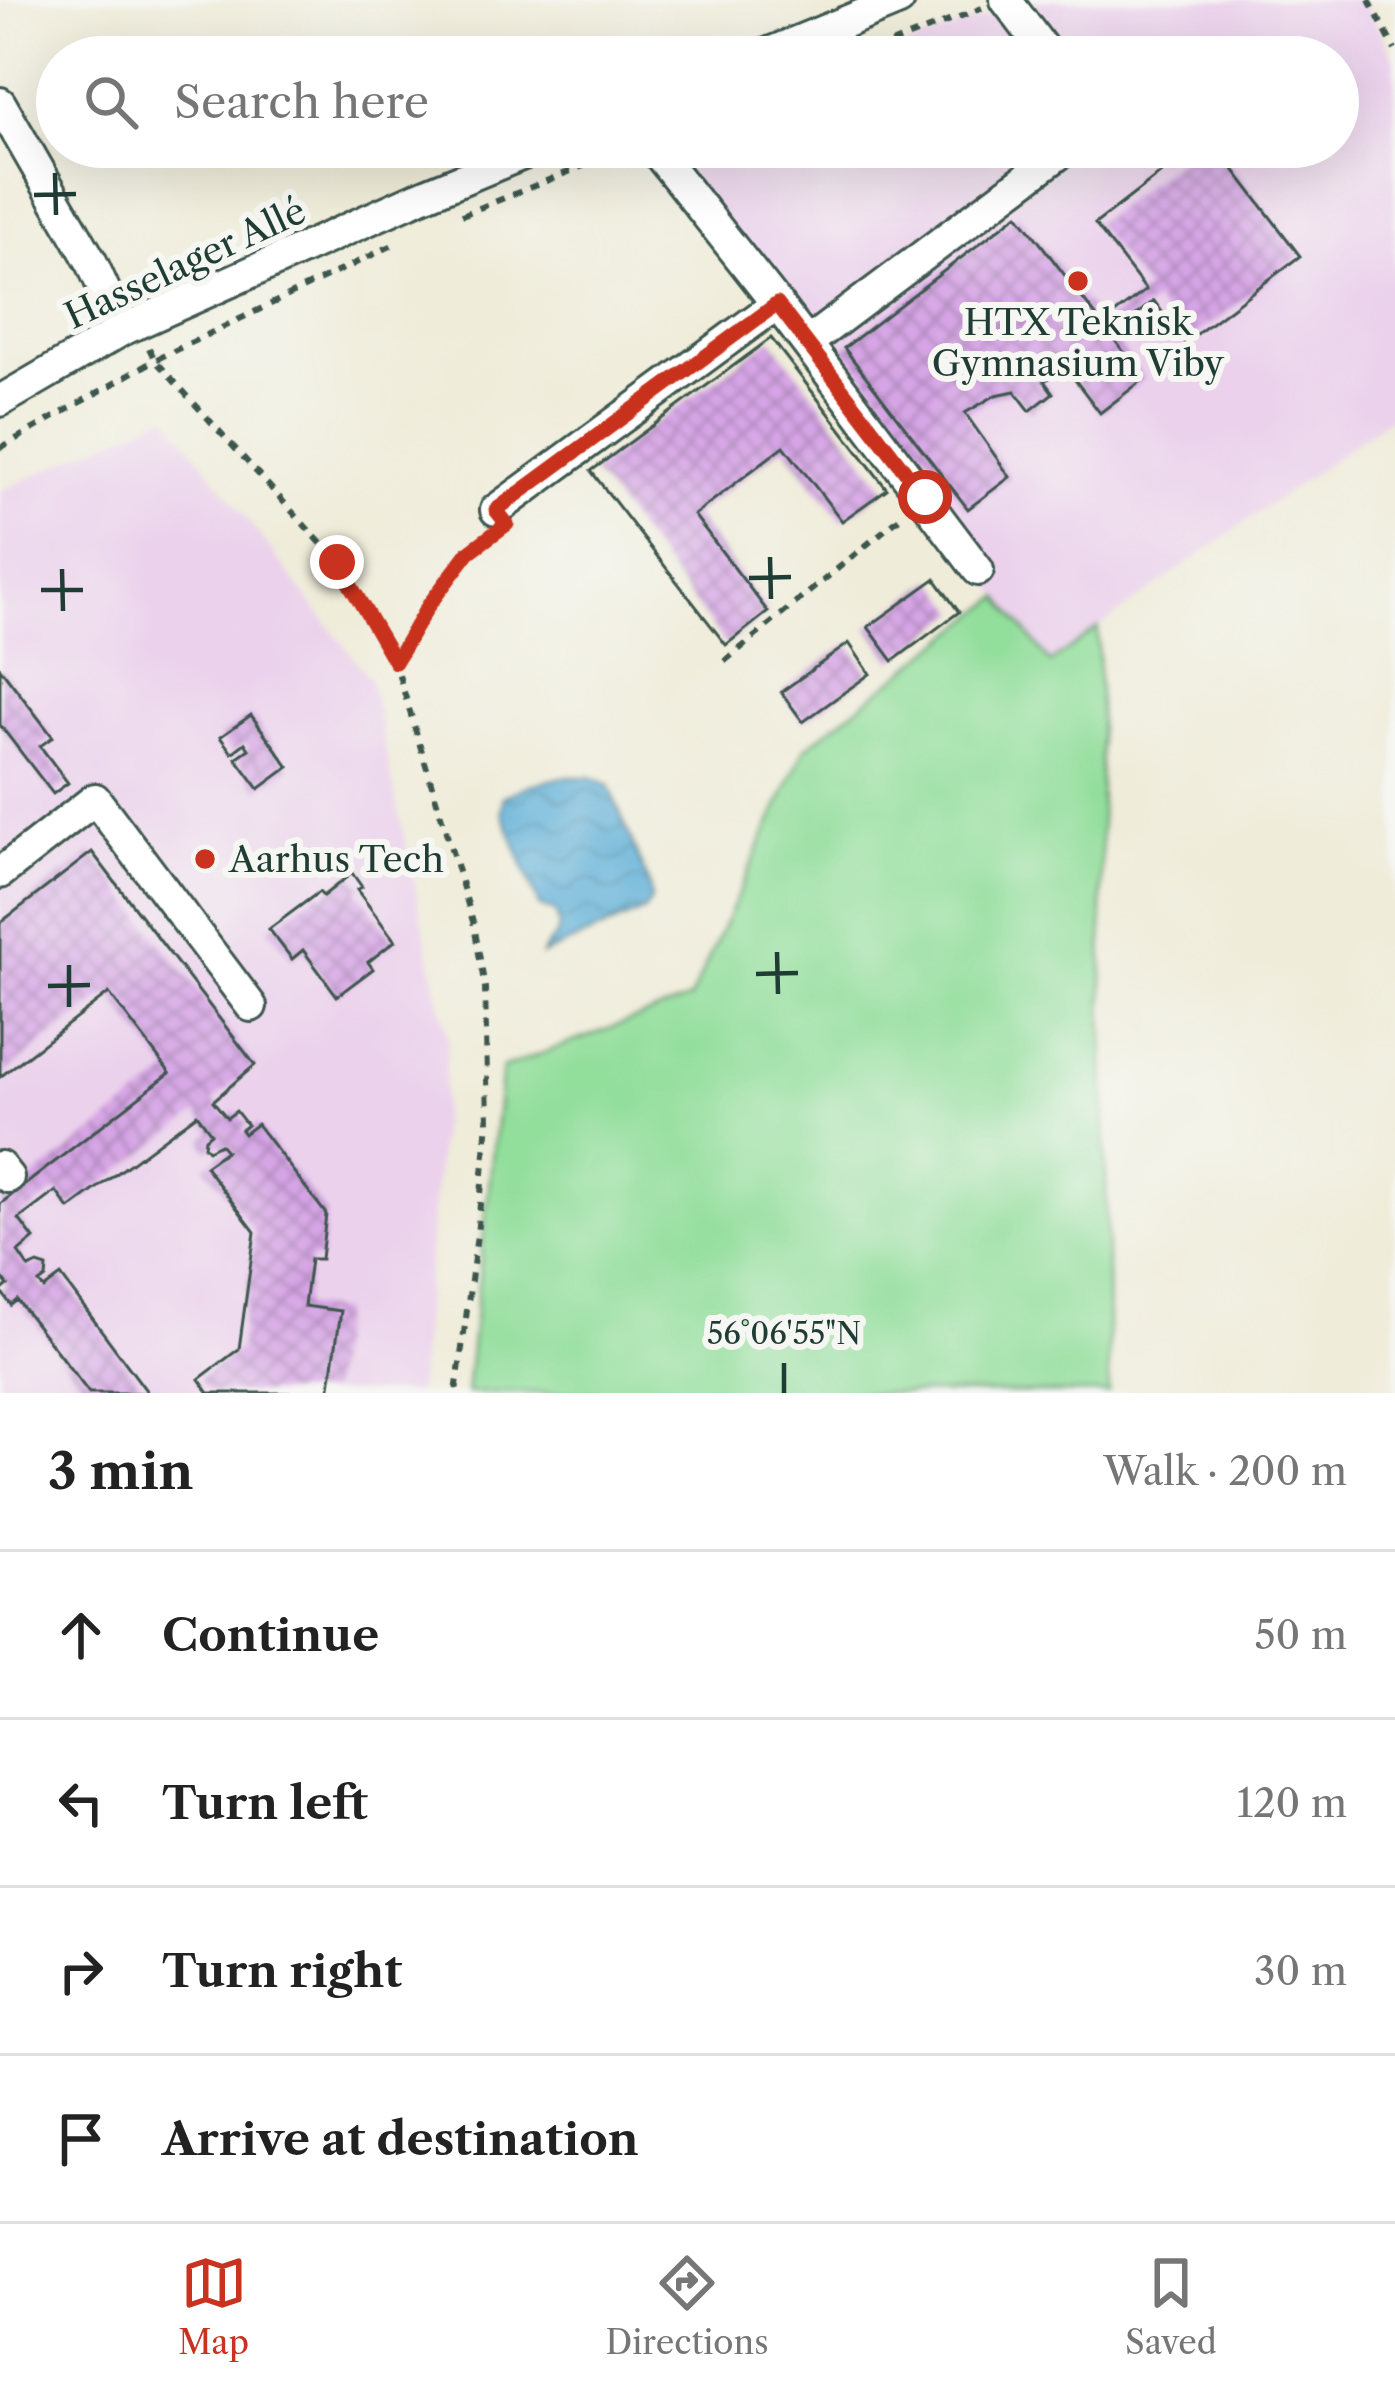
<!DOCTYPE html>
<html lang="en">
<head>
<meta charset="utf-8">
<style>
  :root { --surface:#fff; --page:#f6f6f6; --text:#222; --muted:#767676; --line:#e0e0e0; --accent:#c8321e }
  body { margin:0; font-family:"Libre Caslon Text",serif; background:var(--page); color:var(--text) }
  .stop { position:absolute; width:36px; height:36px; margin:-27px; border:9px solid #c8321e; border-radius:50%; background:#fff }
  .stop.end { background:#c8321e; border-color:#fff; box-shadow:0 3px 12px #0008 }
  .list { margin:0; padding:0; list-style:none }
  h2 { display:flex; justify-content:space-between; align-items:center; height:156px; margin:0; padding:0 48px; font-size:51px }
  h2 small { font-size:39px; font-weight:400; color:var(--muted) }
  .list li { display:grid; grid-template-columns:78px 1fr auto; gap:36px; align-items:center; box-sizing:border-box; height:168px; padding:0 48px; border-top:3px solid var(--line) }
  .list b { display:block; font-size:45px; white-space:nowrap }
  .list em { font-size:39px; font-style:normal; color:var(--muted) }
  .icon { flex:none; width:66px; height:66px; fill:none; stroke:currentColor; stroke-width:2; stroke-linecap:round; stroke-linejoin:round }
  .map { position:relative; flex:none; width:1395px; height:1393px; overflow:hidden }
  .search { position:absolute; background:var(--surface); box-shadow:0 12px 48px #0002; left:36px; right:36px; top:36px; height:132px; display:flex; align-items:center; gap:30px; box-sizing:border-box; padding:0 42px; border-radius:66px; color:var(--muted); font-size:45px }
  .sheet { height:828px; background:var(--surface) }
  nav { display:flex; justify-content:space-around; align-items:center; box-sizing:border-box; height:168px; border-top:3px solid var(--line); background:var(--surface); font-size:33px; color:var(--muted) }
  nav a { display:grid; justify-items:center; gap:6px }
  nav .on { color:var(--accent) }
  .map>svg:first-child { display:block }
  .built { fill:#ebd1ec }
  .grass { fill:#92de9b; stroke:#588e68; stroke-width:3 }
  .water { fill:url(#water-waves); stroke:#3e7686; stroke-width:3 }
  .building { fill:url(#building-cross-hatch) }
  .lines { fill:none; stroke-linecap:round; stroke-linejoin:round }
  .minor-casing { stroke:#3e574d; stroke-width:36 }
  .path { stroke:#3e574d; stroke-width:6; stroke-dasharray:9 9; stroke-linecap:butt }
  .minor { stroke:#fff; stroke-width:30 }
  .route { stroke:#c8321e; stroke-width:15 }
  .ticks { fill:none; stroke:#1f3d34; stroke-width:4.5 }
  .poi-dot { fill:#c8321e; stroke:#f6f6f2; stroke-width:4.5 }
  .labels { text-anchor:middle; stroke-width:12; stroke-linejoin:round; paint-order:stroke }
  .street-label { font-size:36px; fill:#1f3d34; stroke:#f6f6f2 }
  .poi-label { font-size:36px; fill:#1f3d34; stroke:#f6f6f2 }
  .ticks-label { font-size:30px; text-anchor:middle; fill:#1f3d34; stroke:#f6f6f2; stroke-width:12; stroke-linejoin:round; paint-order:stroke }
</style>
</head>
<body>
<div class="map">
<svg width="1395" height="1393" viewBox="0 0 1395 1393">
  <defs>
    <pattern id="water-waves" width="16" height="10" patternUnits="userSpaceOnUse" patternTransform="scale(3)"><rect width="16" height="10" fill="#5caed7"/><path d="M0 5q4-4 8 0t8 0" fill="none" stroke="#4b8faf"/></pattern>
    <pattern id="building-cross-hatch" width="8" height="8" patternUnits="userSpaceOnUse" patternTransform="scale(3)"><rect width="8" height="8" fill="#d7a5e6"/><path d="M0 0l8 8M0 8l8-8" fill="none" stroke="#ae88bb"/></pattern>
  </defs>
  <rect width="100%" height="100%" fill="#f6f6f2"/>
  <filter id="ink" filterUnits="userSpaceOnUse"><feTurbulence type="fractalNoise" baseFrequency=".00833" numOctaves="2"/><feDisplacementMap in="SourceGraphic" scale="24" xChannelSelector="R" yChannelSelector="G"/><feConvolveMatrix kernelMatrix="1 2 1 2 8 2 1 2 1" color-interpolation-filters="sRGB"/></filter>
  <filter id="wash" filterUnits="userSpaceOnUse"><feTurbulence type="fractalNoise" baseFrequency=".004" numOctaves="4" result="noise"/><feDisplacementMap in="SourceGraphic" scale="48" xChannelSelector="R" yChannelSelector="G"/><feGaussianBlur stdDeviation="2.7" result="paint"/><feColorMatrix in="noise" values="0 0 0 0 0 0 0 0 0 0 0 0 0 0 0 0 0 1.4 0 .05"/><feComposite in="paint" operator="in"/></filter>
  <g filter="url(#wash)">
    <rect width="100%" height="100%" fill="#efecd9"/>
    <path class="built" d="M1029 0H1363L1395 58V414L1050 663 661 147H1338V57H879Z
      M167 415 370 679 448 1039 417 1393H0V491Z"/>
    <path class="grass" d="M1000 597 1050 663 1098 628 1109 1393H466L502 1068 690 999 805 748Z"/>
    <path class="water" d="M563 777H590L609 785 649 885 651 900 644 911 542 955C550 934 566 940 555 912L539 906 502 811 503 797 530 785Z"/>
    <g id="blocks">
      <path class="building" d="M1195 147H1217L1300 256 1185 343 1154 301 1111 335 1144 379 1100 413 1066 368 1044 381 1053 393 1030 411 1015 391 996 395 965 413 1010 477 968 509 844 348 1018 214 1102 324 1146 290 1095 224Z
        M771 338 887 489 842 521 784 446 694 515 768 612 726 645 591 471Z
        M935 579 959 612 893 661 868 627Z
        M849 643 870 674 803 722 781 692Z
        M0 668 53 737 40 746 68 783 53 794 0 725Z
        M251 715 289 767 259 789 236 758 249 749 245 743 232 753 220 737Z
        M92 852 255 1065 213 1101 227 1118 236 1111 247 1125 241 1130 244 1134 257 1124 326 1214 321 1259H310L304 1306 341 1311 329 1393H209L199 1379 239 1349 255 1232 205 1166 226 1151 220 1144 208 1150 204 1146 205 1138 211 1133 197 1114 69 1209 56 1191 19 1219 34 1239 18 1252 29 1268 38 1264 47 1267 46 1278 39 1283 44 1289 61 1276 148 1393H89L17 1300 11 1305 1 1291 8 1285 0 1275V1204L170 1073 109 993 0 1077V923Z
        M352 873 362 887 357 890 395 941 368 962 373 969 337 996 303 950 292 959 269 929 319 892 323 896Z"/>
    </g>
  </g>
  <g filter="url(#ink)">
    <use href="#blocks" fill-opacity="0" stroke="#3e574d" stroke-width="3"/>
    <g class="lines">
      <defs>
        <path id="minor" d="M1006 0 1049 57
          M760 57 899 0
          M0 103 92 263 122 330
          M653 147 777 304 978 570
          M807 343 1068 147
          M0 401 122 330 419 197 540 147
          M496 510 777 304
          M0 873 95 799 251 1006
          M0 1167 8 1177"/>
      </defs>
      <use href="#minor" class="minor-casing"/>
      <path class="path" d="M1369 0 1395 50
        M858 57 982 8
        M798 147 802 158
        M462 215 628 148
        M149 348 155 360 337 561 360 598 395 662 474 925 485 988 488 1122 477 1235 456 1393
        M0 448 155 360 395 244
        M725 661 903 515
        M395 662C422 617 447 568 490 537"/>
      <use href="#minor" class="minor"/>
    </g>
  </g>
  <g class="lines" filter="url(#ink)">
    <path class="route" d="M337 562 395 662 428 606 469 552 507 524 496 510 777 304 925 497"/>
  </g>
  <path class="ticks" d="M55 173 56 215M34 195 76 194M770 557 771 599M62 569 63 611M749 578 791 577M41 590H83M777 952 778 994M69 965V1007M756 974 798 973M48 986 90 985M784 1363V1393"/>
  <g class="poi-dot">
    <circle cx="1078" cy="281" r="12"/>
    <circle cx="205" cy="859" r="12"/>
  </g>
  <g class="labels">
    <g class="street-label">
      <text transform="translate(185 263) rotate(-25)" y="13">Hasselager Allé</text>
    </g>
    <g class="poi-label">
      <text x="1078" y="335">HTX Teknisk<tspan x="1078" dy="41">Gymnasium Viby</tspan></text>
      <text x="229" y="872" text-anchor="start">Aarhus Tech</text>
    </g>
  </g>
  <g class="ticks-label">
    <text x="784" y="1344">56°06'55"N</text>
  </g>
</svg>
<div class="stop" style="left:925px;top:497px"></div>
<div class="stop end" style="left:337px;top:562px"></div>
<div class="search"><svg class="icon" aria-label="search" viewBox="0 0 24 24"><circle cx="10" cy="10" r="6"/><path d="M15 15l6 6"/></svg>Search here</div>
</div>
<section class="sheet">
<h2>3 min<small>Walk · 200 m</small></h2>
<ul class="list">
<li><svg class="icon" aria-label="ahead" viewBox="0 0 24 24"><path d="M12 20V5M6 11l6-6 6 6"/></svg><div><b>Continue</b></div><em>50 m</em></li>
<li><svg class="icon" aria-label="left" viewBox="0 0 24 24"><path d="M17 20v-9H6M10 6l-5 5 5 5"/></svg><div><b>Turn left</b></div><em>120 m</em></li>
<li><svg class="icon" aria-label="right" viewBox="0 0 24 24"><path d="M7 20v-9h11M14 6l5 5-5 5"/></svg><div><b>Turn right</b></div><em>30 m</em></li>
<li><svg class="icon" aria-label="arrive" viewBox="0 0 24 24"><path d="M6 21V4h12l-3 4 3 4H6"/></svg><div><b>Arrive at destination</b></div></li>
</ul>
</section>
<nav>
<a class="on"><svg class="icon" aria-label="map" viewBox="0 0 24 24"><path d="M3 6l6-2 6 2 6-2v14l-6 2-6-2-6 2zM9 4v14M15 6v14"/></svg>Map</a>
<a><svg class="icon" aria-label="directions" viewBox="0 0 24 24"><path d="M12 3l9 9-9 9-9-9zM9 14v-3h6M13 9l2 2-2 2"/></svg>Directions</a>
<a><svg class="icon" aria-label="saved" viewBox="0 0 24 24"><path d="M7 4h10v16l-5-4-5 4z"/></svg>Saved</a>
</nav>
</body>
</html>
